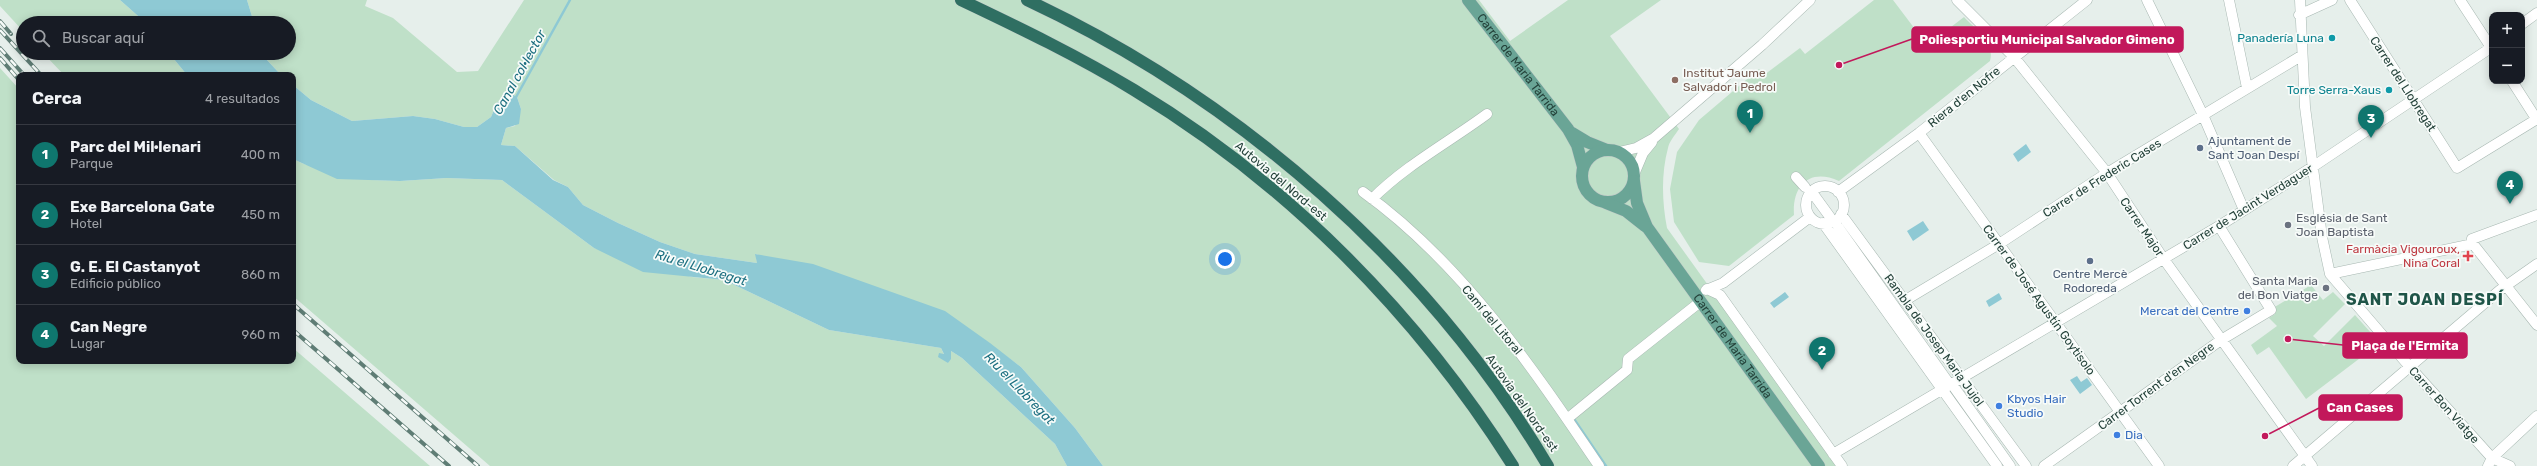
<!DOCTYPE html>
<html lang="es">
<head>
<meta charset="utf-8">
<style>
  :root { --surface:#171b24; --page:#20242c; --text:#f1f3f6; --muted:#9ea1a6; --line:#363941; --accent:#0f766e }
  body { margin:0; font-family:Rubik,sans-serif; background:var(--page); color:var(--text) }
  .controls { position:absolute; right:12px; top:12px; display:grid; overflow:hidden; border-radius:8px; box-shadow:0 2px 10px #0003 }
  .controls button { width:36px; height:36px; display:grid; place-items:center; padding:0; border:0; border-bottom:1px solid var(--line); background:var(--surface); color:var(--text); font:20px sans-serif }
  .you { position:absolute; left:1225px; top:259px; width:14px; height:14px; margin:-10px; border:3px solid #fff; border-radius:50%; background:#1a73e8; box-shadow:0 0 0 6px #1a73e833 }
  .badge { display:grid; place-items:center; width:26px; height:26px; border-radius:50%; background:var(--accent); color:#fff; font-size:13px; font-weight:700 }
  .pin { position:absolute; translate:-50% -33px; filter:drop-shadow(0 1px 2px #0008) }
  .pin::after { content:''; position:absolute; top:21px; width:14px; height:12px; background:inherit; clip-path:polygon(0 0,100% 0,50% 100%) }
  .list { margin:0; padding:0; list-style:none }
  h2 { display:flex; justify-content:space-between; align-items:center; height:52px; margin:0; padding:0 16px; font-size:17px }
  h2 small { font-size:13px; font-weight:400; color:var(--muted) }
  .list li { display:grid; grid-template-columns:26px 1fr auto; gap:12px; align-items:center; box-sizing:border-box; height:60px; padding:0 16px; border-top:1px solid var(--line) }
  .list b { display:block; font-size:15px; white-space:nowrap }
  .list p { margin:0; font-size:13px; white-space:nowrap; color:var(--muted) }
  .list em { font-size:13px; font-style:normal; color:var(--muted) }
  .icon { flex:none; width:22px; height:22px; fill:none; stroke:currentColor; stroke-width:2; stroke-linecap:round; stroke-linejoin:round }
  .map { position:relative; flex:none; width:2537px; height:466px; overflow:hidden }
  .search { position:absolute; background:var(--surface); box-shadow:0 2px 10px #0003; left:16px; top:16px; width:280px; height:44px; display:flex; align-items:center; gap:10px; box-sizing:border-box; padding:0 14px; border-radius:22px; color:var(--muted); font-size:15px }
  .panel { position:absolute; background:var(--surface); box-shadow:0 2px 10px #0003; left:16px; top:72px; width:280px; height:292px; border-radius:8px }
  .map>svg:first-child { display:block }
  .green { fill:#bfe0c8 }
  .water { fill:#8ec9d4 }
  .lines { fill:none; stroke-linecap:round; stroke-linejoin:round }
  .stream { stroke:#8ec9d4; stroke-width:2.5 }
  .minor-casing { stroke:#a8b8b2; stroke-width:11 }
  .major-casing { stroke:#c2cac8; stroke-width:13 }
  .highway-casing { stroke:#c2cac8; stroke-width:13 }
  .minor { stroke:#fff; stroke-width:10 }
  .major { stroke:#6aa596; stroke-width:12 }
  .highway { stroke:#2f6f62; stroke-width:12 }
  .rail-casing { stroke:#5f7d75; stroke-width:4 }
  .rail { stroke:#f7fbf9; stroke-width:2.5; stroke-dasharray:8; stroke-linecap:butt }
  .culture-dot { fill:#0f9aa8; stroke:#f7fbf9; stroke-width:1.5 }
  .education-dot { fill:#8d6e63; stroke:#f7fbf9; stroke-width:1.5 }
  .service-dot { fill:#5c6f8a; stroke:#f7fbf9; stroke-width:1.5 }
  .worship-dot { fill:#6b7280; stroke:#f7fbf9; stroke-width:1.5 }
  .health-dot { fill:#e0444e; stroke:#f7fbf9; stroke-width:1.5 }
  .shop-dot { fill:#3f7fe0; stroke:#f7fbf9; stroke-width:1.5 }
  .labels { text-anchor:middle; stroke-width:3.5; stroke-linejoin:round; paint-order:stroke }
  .culture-label { font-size:12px; fill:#0d838f; stroke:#f7fbf9; text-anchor:end }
  .street-label { font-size:12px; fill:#24423a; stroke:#f7fbf9 }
  .education-label { font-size:12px; fill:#785e54; stroke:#f7fbf9; text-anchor:start }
  .service-label { font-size:12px; fill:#4e5e75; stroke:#f7fbf9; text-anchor:start }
  .worship-label { font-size:12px; fill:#5b616d; stroke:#f7fbf9; text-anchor:start }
  .health-label { font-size:12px; fill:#be3a42; stroke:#f7fbf9; text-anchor:end }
  .shop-label { font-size:12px; fill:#366cbe; stroke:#f7fbf9; text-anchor:start }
  .water-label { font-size:13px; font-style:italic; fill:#1c6f80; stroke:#f7fbf9 }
  .district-label { font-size:16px; font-weight:bold; letter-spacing:1px; fill:#1f5548; stroke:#f7fbf9 }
  .leader { fill:none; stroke:#c2185b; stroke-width:1.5 }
  .callout-dot { fill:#c2185b; stroke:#f7fbf9; stroke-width:1.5 }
  .callout { fill:#c2185b; stroke:#c2185b; stroke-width:1.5 }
  .callout-label { font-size:13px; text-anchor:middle; font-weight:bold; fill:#fff }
</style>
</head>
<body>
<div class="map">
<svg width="2537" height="466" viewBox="0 0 2537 466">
  <rect width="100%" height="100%" fill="#e6efeb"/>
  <path class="green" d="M0 0H120L146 23H23V31L0 6Z
    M247 0H367L365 6 393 18 457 72 478 71 524 0H1479L1510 41 1568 0H1661L1610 36 1679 129C1675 135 1669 142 1668 148 1661 174 1662 202 1667 228L1838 466H1103L1075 428 1021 367 969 329 756 254 757 263 695 254 660 242 618 223 583 205 568 187 554 180 515 146 501 145 506 128 515 126 521 109 517 97 510 93 497 103 491 117 477 127H464L435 119 413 116 352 121 311 100 293 85V75H281L266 59 264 53H289V23H254Z
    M1874 0H1893L1927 45 1925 47 1964 17C1976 30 1995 42 1990 61L1839 181C1810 168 1792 185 1794 215L1729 266 1699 262 1674 222 1670 189 1677 152 1699 120 1759 69 1764 75 1800 48 1805 54Z
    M43 53H169L187 75H64Z
    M0 68 19 89V361H293V348L430 466H0Z
    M293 159 304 164 371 180 400 181 447 178 502 180 594 248 692 277 724 280 829 330 941 348 948 363 951 351 962 358 1055 444 1067 466H490L293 296Z
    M2311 285 2323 300 2333 292 2345 304 2313 336 2324 346 2355 315 2380 343 2306 399 2269 347 2257 355 2251 345 2277 326 2269 318 2275 314 2273 308Z"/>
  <path class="water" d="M120 0H247L254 23H146Z
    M169 53H264L266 59 281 75H187Z
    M293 85 311 100 352 121 413 116 435 119 464 127H477L491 117 497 103 510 93 517 97 521 109 519 124 506 128 501 145 515 146 553 180 568 187 583 205 618 223 660 242 695 254 757 263 755 254 813 264 945 311 990 343 1021 367 1075 428 1103 466H1067L1055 444 962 358 951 351V359L948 363 938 357 939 353 944 354 941 348 829 330 724 280 643 272 594 248 502 180 447 178 400 181 337 179 293 159Z
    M2026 144 2031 152 2018 162 2013 154Z
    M1923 221 1929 230 1913 241 1907 231Z
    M1785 292 1789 297 1774 308 1770 303Z
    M1999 293 2002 299 1989 307 1986 301Z
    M2077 376 2081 382 2087 378 2092 385 2080 394 2070 380Z"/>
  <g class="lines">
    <path class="stream" d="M515 99 570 0
      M1574 419 1606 466"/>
    <defs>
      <path id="minor" d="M1957 0 2014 57 2107 173 2163 258 2312 466
        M2147 0 2203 115 2244 210
        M2229 0 2247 88
        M2300 0 2305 107 2322 237 2330 274 2409 366 2492 458 2510 466
        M2350 0 2457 168 2537 119
        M2460 0 2492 49
        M2299 15 2332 0
        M2522 24 2537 13
        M2512 81 2537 120
        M1919 133 2159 466
        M1619 152 1636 148 1654 138 1762 45 1810 0
        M1635 172 1643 153 1652 142
        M1796 177 1805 187
        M1806 205a19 19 0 1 1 38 0a19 19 0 1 1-38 0Z
        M1363 192C1462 263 1532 367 1599 466
        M1838 192 1919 133 2087 0
        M1814 195 1830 217
        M1372 199C1406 165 1449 142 1487 114
        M1841 214 2026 466
        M2537 215 2472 239 2473 244 2537 325
        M1823 223 1997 466
        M1838 227 1948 382
        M2330 274 2473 244
        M1707 289 1720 295 1842 466
        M1706 290 1723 283 1810 217
        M1904 301 1999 244 2107 173 2301 56
        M1954 387 2010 466
        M1567 419 1627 370 1628 359 1700 302
        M1833 454 2219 226 2314 166 2492 47
        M2044 466 2221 340 2271 310 2219 226
        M2293 466 2500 290 2537 264
        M2488 466 2492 458 2537 416"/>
      <g id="major">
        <path id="s1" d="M1468 0 1568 129 1577 145 1583 167"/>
        <path d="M1572 133 1587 142 1607 150"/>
        <circle cx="1608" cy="176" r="26"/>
        <path id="s2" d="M1634 181 1637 203 1647 227 1819 466"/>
        <path d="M1606 203 1626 211 1645 226"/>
      </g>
      <path id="highway" d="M961 0C1020 28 1078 56 1134 90 1288 183 1418 315 1513 466
        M1027 0C1239 99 1428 264 1548 466"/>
    </defs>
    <use href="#minor" class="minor-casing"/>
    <use href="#major" class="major-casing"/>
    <use href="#highway" class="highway-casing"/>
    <use href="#minor" class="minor"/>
    <use href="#major" class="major"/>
    <use href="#highway" class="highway"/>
    <defs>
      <path id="rail" d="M0 21 11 34
        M0 30 41 75
        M0 48 24 75
        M0 58 19 80
        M293 304 478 466
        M293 330 449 466"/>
    </defs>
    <use href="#rail" class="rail-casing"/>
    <use href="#rail" class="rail"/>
  </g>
  <g class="culture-dot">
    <circle cx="2332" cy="38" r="4"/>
    <circle cx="2389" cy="90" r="4"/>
  </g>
  <circle class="education-dot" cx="1675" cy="80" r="4"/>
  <g class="service-dot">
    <circle cx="2200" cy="148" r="4"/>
    <circle cx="2090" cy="261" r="4"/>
  </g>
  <g class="worship-dot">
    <circle cx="2288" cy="225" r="4"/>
    <circle cx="2326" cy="288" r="4"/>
  </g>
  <path class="health-dot" d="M2466 250h4v4h4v4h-4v4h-4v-4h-4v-4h4z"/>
  <g class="shop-dot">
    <circle cx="2247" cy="311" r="4"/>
    <circle cx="1999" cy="406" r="4"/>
    <circle cx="2117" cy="435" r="4"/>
  </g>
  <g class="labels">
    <g class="culture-label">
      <text x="2324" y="42">Panadería Luna</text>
      <text x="2381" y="94">Torre Serra-Xaus</text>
    </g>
    <g class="street-label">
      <text dy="4" stroke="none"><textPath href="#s1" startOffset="82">Carrer de Maria Tarrida</textPath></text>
      <text transform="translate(2403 84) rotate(57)" y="4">Carrer del Llobregat</text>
      <text transform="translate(1964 97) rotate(-39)" y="4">Riera d'en Nofre</text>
      <text transform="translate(2102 178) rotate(-32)" y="4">Carrer de Frederic Cases</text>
      <text transform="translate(1281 181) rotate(40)" y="4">Autovia del Nord-est</text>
      <text transform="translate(2248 207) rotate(-32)" y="4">Carrer de Jacint Verdaguer</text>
      <text transform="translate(2142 227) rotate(56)" y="4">Carrer Major</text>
      <text transform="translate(2039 300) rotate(54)" y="4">Carrer de José Agustín Goytisolo</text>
      <text transform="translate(1492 320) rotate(50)" y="4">Camí del Litoral</text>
      <text transform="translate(1934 340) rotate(54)" y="4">Rambla de Josep Maria Jujol</text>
      <text dy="4" stroke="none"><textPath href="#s2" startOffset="195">Carrer de Maria Tarrida</textPath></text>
      <text transform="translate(2156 386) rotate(-36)" y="4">Carrer Torrent d'en Negre</text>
      <text transform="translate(1522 403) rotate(55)" y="4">Autovia del Nord-est</text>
      <text transform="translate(2444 405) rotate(48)" y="4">Carrer Bon Viatge</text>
    </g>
    <g class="education-label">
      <text x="1683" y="77">Institut Jaume<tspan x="1683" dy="14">Salvador i Pedrol</tspan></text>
    </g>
    <g class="service-label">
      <text x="2208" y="145">Ajuntament de<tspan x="2208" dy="14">Sant Joan Despí</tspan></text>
      <text x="2090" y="278" text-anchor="middle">Centre Mercè<tspan x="2090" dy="14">Rodoreda</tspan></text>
    </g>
    <g class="worship-label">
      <text x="2296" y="222">Església de Sant<tspan x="2296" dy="14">Joan Baptista</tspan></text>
      <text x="2318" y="285" text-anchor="end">Santa Maria<tspan x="2318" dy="14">del Bon Viatge</tspan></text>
    </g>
    <g class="health-label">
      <text x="2460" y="253">Farmàcia Vigouroux,<tspan x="2460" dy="14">Nina Coral</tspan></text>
    </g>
    <g class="shop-label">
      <text x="2239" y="315" text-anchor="end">Mercat del Centre</text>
      <text x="2007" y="403">Kbyos Hair<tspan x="2007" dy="14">Studio</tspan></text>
      <text x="2125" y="439">Dia</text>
    </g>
    <g class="water-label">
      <text transform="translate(519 72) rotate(-61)" y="5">Canal col·lector</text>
      <text transform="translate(701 267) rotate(17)" y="5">Riu el Llobregat</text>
      <text transform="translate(1020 388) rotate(46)" y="5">Riu el Llobregat</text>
    </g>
    <g class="district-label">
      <text x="2425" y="305">SANT JOAN DESPÍ</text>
    </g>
  </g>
  <path class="leader" d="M1839 65L1912 39M2288 339L2343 345M2265 436L2319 408"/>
  <g class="callout-dot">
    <circle cx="1839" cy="65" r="4"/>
    <circle cx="2288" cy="339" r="4"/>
    <circle cx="2265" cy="436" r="4"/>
  </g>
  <g class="callout">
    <rect x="1912" y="27" width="271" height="25" rx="4"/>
    <rect x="2343" y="333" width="124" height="25" rx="4"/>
    <rect x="2319" y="395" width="83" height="25" rx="4"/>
  </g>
  <g class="callout-label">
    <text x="2047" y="44">Poliesportiu Municipal Salvador Gimeno</text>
    <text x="2405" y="350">Plaça de l'Ermita</text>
    <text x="2360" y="412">Can Cases</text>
  </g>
</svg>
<div class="controls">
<button>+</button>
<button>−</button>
</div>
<div class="you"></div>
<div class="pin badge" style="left:1750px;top:133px">1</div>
<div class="pin badge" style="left:1822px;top:370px">2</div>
<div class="pin badge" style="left:2371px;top:138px">3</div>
<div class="pin badge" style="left:2510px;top:204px">4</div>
<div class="search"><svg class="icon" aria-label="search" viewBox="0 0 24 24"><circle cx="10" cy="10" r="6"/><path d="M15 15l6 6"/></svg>Buscar aquí</div>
<section class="panel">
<h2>Cerca<small>4 resultados</small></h2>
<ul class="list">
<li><span class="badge">1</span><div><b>Parc del Mil·lenari</b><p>Parque</p></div><em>400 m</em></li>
<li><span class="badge">2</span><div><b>Exe Barcelona Gate</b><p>Hotel</p></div><em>450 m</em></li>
<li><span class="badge">3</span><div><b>G. E. El Castanyot</b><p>Edificio público</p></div><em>860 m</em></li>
<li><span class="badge">4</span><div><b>Can Negre</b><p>Lugar</p></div><em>960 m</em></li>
</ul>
</section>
</div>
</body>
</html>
